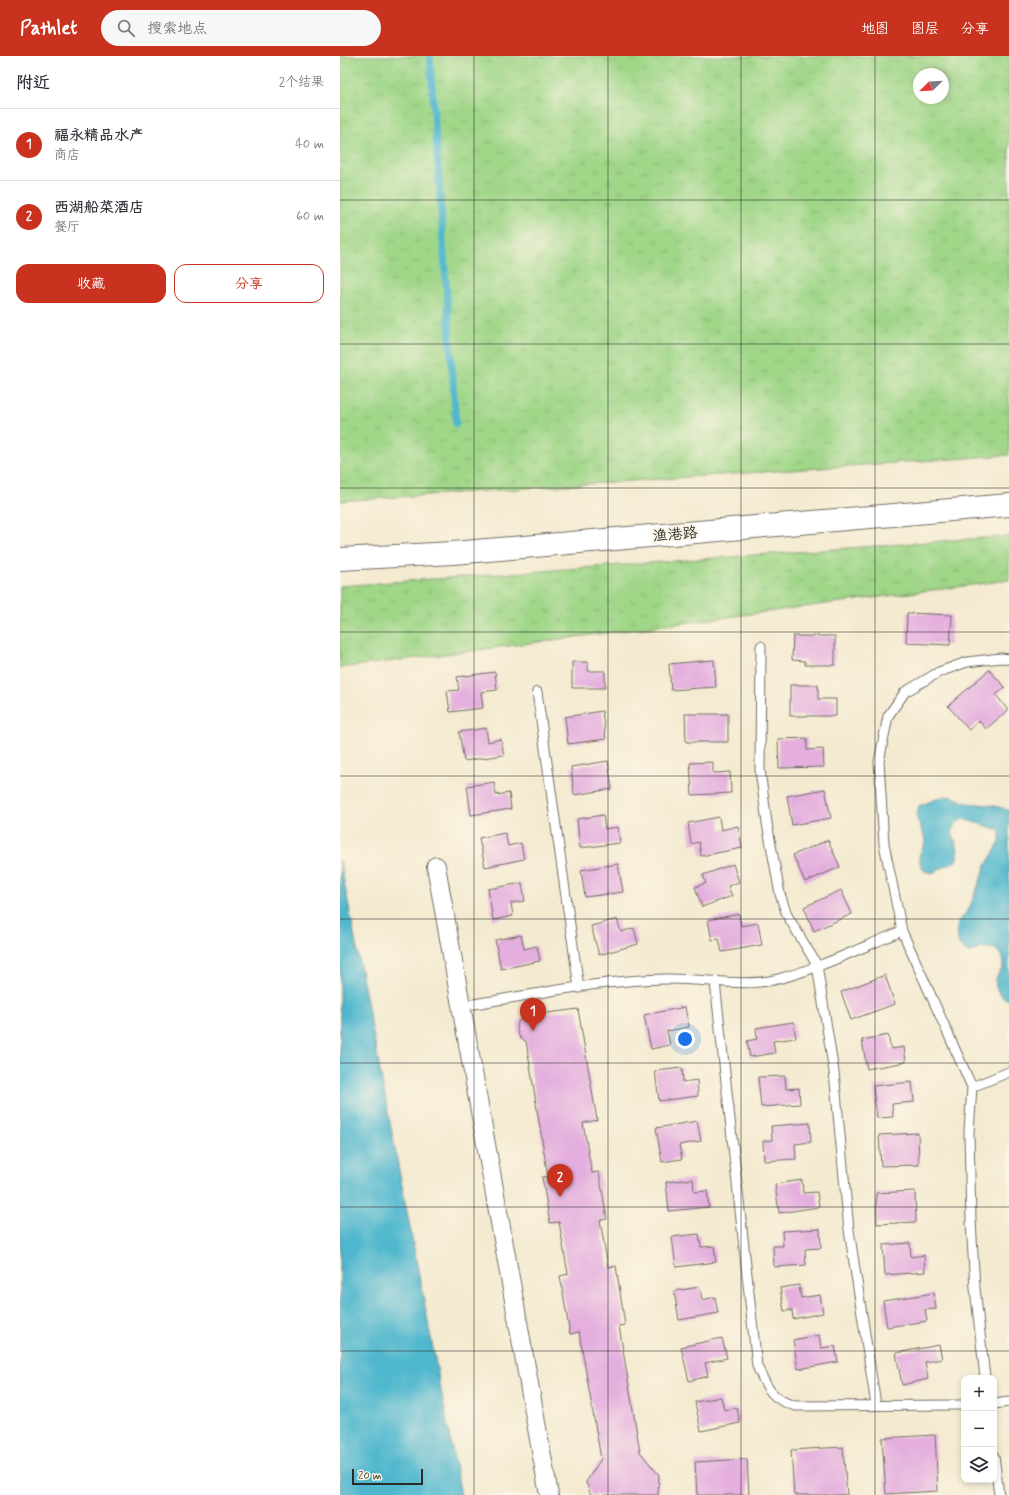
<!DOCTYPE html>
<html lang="zh">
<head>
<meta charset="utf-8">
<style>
  :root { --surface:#fff; --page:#f7f7f7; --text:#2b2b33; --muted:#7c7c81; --line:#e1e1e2; --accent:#c8321e }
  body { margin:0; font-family:Mynerve,"LXGW WenKai TC",sans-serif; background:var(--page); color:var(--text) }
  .controls { position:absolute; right:12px; bottom:12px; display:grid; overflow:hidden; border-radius:8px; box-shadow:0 2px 6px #0003 }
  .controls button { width:36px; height:36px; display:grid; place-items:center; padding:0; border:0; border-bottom:1px solid var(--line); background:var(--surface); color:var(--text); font:20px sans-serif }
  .compass { position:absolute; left:573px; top:12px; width:36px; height:36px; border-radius:50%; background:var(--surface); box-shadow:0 2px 6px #0003; rotate:246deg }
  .scale { position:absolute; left:12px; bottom:10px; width:71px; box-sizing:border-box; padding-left:4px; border:2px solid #2b2b2b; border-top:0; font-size:11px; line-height:14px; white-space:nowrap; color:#2b2b2b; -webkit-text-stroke:3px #fcf5e5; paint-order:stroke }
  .you { position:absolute; left:345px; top:983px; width:14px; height:14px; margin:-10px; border:3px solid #fff; border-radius:50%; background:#1a73e8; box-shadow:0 0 0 6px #1a73e833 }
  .badge { display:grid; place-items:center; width:26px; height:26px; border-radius:50%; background:var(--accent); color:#fff; font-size:13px; font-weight:700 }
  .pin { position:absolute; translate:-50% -33px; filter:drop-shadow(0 1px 2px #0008) }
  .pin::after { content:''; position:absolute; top:21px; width:14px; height:12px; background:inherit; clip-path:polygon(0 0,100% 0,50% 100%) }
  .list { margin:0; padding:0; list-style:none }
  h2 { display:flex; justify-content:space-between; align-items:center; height:52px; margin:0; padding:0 16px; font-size:17px }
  h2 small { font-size:13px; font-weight:400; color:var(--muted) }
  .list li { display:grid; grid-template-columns:26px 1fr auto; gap:12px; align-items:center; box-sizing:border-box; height:72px; padding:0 16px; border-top:1px solid var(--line) }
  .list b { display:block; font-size:15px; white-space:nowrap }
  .list p { margin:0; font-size:13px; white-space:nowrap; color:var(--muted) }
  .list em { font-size:13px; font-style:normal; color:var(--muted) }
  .actions { display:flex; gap:8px; padding:12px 16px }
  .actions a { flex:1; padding:9px 0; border:1px solid var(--accent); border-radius:12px; text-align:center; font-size:14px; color:var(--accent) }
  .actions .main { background:var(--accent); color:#fff }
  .icon { flex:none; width:22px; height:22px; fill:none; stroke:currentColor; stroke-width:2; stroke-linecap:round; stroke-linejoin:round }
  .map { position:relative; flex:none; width:669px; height:1439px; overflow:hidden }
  header { display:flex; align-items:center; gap:24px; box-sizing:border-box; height:56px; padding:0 20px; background:var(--accent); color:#fff }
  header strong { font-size:19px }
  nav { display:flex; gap:22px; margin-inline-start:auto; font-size:14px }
  .search { width:280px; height:36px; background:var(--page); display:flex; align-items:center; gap:10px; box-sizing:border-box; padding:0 14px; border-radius:22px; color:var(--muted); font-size:15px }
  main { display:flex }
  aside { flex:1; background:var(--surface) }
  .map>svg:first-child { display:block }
  .grass { fill:url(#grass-tufts); stroke:#658059; fill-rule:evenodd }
  .water { fill:#50b7ce; stroke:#3e717c }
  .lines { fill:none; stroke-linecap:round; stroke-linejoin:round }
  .stream { stroke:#50b7ce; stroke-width:7 }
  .building { fill:#e4aede }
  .lane-casing { stroke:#716e65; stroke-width:11 }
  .street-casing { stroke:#716e65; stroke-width:20 }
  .secondary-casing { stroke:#716e65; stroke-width:24 }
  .lane { stroke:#fff; stroke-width:9 }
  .street { stroke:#fff; stroke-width:18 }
  .secondary { stroke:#fff; stroke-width:22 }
  .grid { fill:none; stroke:#2b2b2b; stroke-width:1; stroke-opacity:0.55 }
  .labels { text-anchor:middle; stroke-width:4; stroke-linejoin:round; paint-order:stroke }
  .street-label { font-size:15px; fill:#2b2b2b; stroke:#fcf5e5 }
</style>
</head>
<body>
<header>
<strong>Pathlet</strong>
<div class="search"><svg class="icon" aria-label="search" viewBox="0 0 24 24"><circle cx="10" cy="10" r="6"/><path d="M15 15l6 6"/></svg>搜索地点</div>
<nav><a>地图</a><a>图层</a><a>分享</a></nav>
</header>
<main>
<aside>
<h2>附近<small>2个结果</small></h2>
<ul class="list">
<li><span class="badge">1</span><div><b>福永精品水产</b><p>商店</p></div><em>40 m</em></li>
<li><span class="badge">2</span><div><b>西湖船菜酒店</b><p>餐厅</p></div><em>60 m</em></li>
</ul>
<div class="actions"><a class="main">收藏</a><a>分享</a></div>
</aside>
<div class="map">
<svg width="669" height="1439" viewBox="0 0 669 1439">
  <defs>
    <pattern id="grass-tufts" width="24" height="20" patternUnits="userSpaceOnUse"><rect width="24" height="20" fill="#9fd687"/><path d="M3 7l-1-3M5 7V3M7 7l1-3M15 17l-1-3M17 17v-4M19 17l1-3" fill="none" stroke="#89b875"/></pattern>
  </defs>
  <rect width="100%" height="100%" fill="#fcf5e5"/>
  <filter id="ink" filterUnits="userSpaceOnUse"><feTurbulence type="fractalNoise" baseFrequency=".025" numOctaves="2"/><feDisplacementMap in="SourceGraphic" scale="8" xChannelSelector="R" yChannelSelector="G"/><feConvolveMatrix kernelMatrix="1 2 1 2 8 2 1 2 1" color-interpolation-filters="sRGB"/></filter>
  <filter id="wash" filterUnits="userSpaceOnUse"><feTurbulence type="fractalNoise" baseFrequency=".012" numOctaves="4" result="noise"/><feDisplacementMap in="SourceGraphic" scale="16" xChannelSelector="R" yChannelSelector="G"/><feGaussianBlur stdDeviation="0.9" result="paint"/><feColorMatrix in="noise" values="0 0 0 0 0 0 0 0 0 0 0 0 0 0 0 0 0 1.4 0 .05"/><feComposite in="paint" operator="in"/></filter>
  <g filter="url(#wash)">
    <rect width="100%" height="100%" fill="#f4ead0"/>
    <path class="grass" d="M0 0H669V399L0 445ZM579 18H603V42H579Z
      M669 480V524L0 612V530Z"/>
    <path class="water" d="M604 740C614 739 619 745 628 747 642 749 657 748 669 755V944C661 942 653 932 656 923 657 919 661 915 663 911 663 889 646 888 630 897L625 895 619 888 616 877 618 867 629 853 646 809 660 786V774L623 763C599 775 625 787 616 805L592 817 584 815C575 799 580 800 586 785L576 760 579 750Z
      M0 804 121 1439H0Z"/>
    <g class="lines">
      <path class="stream" d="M90 0 116 368"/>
    </g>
    <g id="blocks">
      <path class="building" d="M567 557 612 559 610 589 566 587Z
        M453 580H495V609H465V605L452 604Z
        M374 604 376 631 331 634 329 608Z
        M232 606H248V615H265V632H232Z
        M649 614 665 631 656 639 668 654 646 673 639 665 629 674 608 650Z
        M155 616 157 634 141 636 143 652 110 656 107 635 119 634 117 621Z
        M450 629H478V643H496V660H450Z
        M262 655 266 683 228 688 225 661Z
        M345 658H388V686H346Z
        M146 672 148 686 161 683 164 699 124 705 119 676Z
        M467 682V694L483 693 484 711 439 712 438 683Z
        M268 705 272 733 234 739 231 711Z
        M373 706V717L390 716 391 737 352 739 350 707Z
        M154 726 156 739 169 737 171 753 131 759 127 730Z
        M485 733 491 762 452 769 447 740Z
        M263 759 265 773 278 771 280 787 240 792 237 763Z
        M379 761 381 774 398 770 402 792 361 800 359 786 351 788 348 767Z
        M165 777 168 790 181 787 184 803 145 811 139 782Z
        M488 784 500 811 465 826 453 799Z
        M278 808 283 836 245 841 241 814Z
        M393 808 399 826 388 830 392 840 362 851 355 831 366 827 363 819Z
        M182 827 185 845 171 847 173 860 153 864 148 833Z
        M501 834 512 858 474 875 464 851Z
        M399 858 401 870 418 867 422 889 382 896 379 883 372 884 368 864Z
        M277 863 281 876 294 872 298 888 259 899 251 870Z
        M181 879 184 893 197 890 200 905 161 913 155 884Z
        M545 919 555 948 511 964 501 936Z
        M345 951 349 971 327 975 330 989 311 993 304 959Z
        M238 953 257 1064 243 1067 252 1117 259 1116 267 1163 260 1164 268 1211 276 1210 285 1269 279 1270 300 1396 319 1419 318 1439H251L246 1426 261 1403 239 1276 230 1278 220 1220 228 1218 219 1166 210 1167 202 1121H208L186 985 180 982 177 974 178 966 185 960Z
        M453 966 456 982 433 985 435 997 410 1001 407 985 417 983 416 972Z
        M548 979 551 993 564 991 566 1006 527 1013 522 984Z
        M342 1012 343 1026 357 1024 358 1040 319 1045 315 1015Z
        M445 1020 446 1033 459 1032 460 1048 421 1051 418 1021Z
        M572 1026 574 1046 552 1048 553 1061 537 1062 533 1030Z
        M357 1065 361 1085 339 1089 342 1103 322 1106 316 1072Z
        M470 1067 471 1086 455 1088 456 1103 424 1105 423 1085 432 1084 431 1070Z
        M578 1077 579 1109 541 1110 539 1079Z
        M353 1123 354 1136 367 1135 369 1151 329 1155 326 1126Z
        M462 1124 463 1137 477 1136 479 1151 439 1157 435 1128Z
        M575 1135 576 1166 537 1168 536 1137Z
        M480 1173 481 1192 465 1193 466 1209 434 1211 433 1190H443L442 1175Z
        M359 1178 361 1191 374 1190 376 1206 336 1211 332 1181Z
        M570 1187 571 1201 584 1199 585 1216 545 1219 543 1189Z
        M459 1229 461 1242 480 1239 483 1257 453 1263 452 1254 444 1255 440 1232Z
        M360 1231 362 1244 375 1241 378 1257 339 1264 334 1235Z
        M594 1237 596 1253 585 1254 587 1265 547 1271 543 1245Z
        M479 1279 481 1292 495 1290 498 1306 458 1313 453 1284Z
        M382 1282 387 1302 365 1307 368 1320 349 1325 341 1291Z
        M599 1289 602 1303 585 1306 588 1323 562 1329 556 1297Z
        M381 1341 384 1354 397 1352 400 1367 361 1375 355 1346Z
        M595 1379 598 1435 546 1438 542 1382Z
        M503 1391 507 1439H454L451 1394Z
        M407 1403 409 1439H357L355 1406Z"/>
    </g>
  </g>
  <g filter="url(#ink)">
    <use href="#blocks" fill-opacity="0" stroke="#716e65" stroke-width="1"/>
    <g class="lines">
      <defs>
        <path id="lane" d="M421 590 420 714 427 767 440 838 447 859 477 909 494 1016 509 1174 536 1349
          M197 636 239 932
          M375 926 417 1310C427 1332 431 1343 455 1350L624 1349
          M121 950C189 940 257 924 326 923 360 922 405 932 438 923 481 912 522 891 562 875
          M632 1031 669 1016
          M645 1322 635 1232 631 1165 629 1076 632 1031 562 875 544 788 539 706 548 660 565 636 599 616 627 606 661 602 669 603
          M654 1348 669 1346
          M654 1400 659 1439"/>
        <path id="street" d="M96 810 209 1439"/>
        <path id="secondary" d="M0 503 113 497 669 449"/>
      </defs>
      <use href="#lane" class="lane-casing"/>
      <use href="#street" class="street-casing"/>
      <use href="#secondary" class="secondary-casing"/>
      <use href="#lane" class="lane"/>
      <use href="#street" class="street"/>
      <use href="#secondary" class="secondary"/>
    </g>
  </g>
  <path class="grid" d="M134 0V1439M268 0V1439M401 0V1439M535 0V1439M0 144H669M0 288H669M0 432H669M0 576H669M0 720H669M0 863H669M0 1007H669M0 1151H669M0 1295H669"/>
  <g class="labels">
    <g class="street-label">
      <text transform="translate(335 478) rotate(-5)" y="5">渔港路</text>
    </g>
  </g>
</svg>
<div class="controls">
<button>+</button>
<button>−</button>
<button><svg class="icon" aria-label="layers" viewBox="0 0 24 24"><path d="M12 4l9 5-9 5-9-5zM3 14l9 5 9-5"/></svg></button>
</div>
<svg class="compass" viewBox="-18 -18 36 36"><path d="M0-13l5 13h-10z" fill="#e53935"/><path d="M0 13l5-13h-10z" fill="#7c7c81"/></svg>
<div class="scale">20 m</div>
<div class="you"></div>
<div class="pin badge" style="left:193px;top:975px">1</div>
<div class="pin badge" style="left:220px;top:1141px">2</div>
</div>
</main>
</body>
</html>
